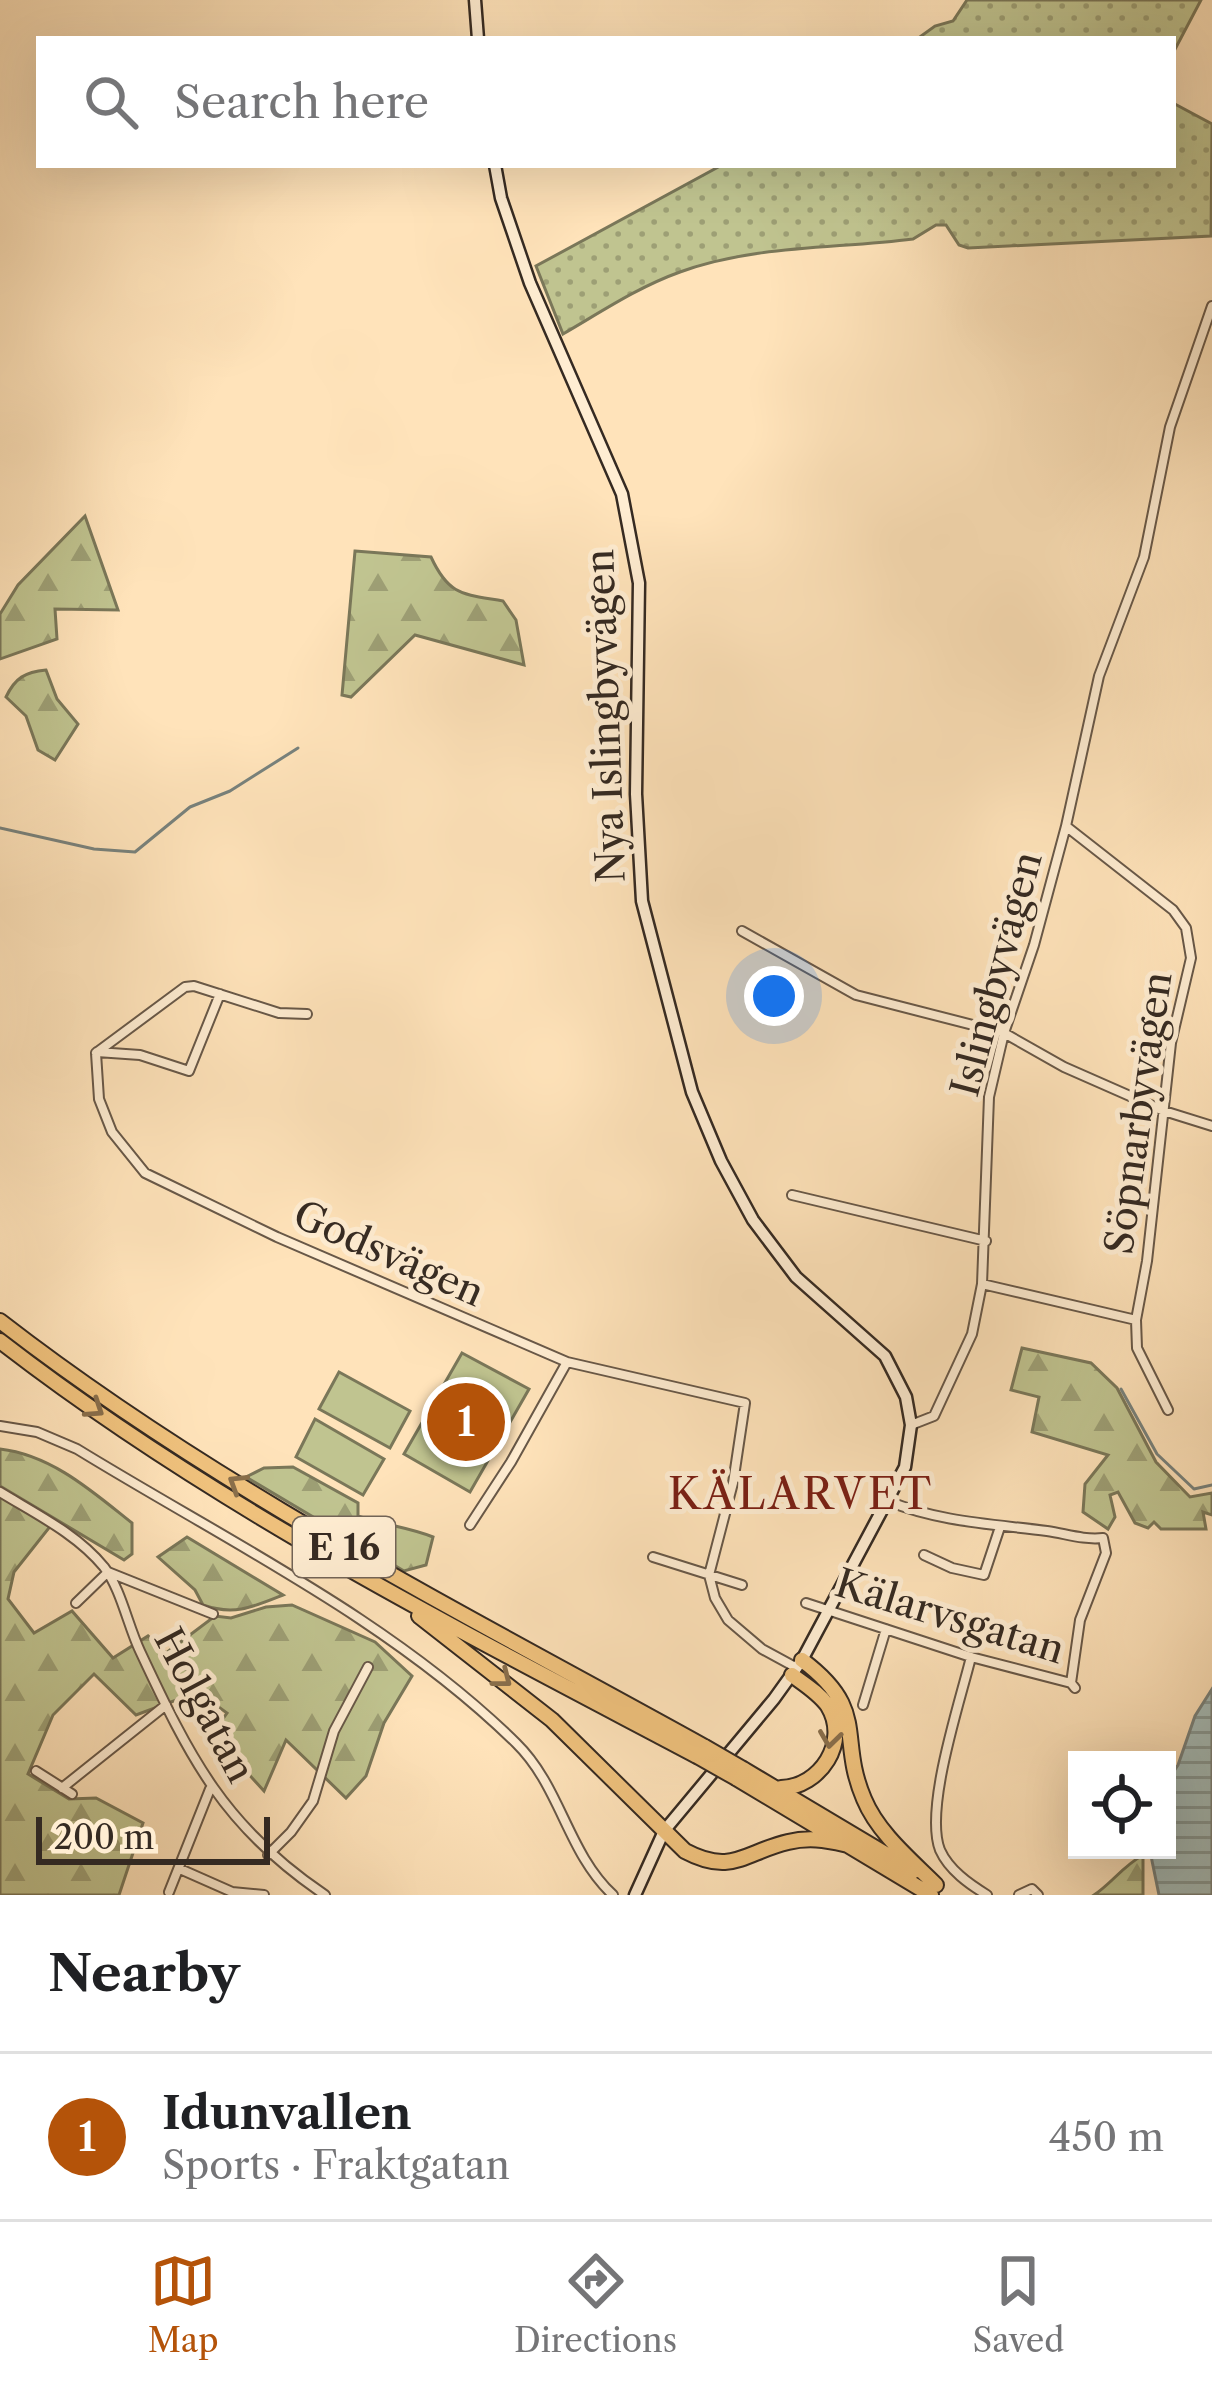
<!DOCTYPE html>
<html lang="en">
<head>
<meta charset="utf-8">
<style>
  :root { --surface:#fff; --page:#f2f2f2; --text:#202124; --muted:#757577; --line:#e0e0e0; --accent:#b45309 }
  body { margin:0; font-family:"Libre Caslon Text",serif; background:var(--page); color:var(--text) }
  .controls { position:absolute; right:36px; bottom:36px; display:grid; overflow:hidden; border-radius:0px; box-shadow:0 12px 48px #0002 }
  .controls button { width:108px; height:108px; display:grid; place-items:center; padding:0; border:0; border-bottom:3px solid var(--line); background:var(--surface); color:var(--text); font:60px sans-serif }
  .scale { position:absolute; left:36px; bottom:30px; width:234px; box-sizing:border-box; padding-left:12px; border:6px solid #352a22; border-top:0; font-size:33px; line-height:42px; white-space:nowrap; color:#352a22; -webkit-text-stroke:9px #ffedd2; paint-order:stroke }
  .you { position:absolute; left:774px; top:996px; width:42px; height:42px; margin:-30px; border:9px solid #fff; border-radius:50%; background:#1a73e8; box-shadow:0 0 0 18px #1a73e833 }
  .badge { display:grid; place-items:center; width:78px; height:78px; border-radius:50%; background:var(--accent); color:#fff; font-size:39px; font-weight:700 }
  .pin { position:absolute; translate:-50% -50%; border:6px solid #fff; box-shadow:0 3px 12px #0006 }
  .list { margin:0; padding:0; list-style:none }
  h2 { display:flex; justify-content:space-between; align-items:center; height:156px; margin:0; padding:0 48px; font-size:51px }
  h2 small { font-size:39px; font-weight:400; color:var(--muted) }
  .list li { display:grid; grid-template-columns:78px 1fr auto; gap:36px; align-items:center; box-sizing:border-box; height:168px; padding:0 48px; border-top:3px solid var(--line) }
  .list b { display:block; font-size:45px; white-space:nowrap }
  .list p { margin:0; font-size:39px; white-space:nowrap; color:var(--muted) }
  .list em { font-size:39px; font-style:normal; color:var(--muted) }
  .icon { flex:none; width:66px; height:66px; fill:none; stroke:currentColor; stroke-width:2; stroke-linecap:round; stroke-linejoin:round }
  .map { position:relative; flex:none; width:1212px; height:1895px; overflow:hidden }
  .search { position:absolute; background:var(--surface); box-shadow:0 12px 48px #0002; left:36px; right:36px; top:36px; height:132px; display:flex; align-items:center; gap:30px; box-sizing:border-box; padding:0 42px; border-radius:0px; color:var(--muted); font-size:45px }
  .sheet { height:324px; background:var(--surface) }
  nav { display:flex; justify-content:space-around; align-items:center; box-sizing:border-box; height:168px; border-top:3px solid var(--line); background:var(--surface); font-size:33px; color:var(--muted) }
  nav a { display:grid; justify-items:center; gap:6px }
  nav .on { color:var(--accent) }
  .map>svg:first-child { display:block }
  .grass { fill:url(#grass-dots); stroke:#7a7759; stroke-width:3 }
  .forest { fill:url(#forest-firs); stroke:#7a7759; stroke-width:3 }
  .pitch { fill:#c0c490; stroke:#7a7759; stroke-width:3 }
  .water { fill:url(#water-rules); stroke:#78827d; stroke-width:3 }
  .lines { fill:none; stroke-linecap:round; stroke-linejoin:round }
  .stream { stroke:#78827d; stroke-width:3 }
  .street-casing { stroke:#685848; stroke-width:12 }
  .secondary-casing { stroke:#352a22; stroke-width:15 }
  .highway-casing { stroke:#352a22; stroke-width:18 }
  .street { stroke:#ffedd2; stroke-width:8 }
  .secondary { stroke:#ffedd2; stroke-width:10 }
  .highway { stroke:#f0c27d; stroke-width:14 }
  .highway-bridge-casing { stroke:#352a22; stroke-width:18; stroke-linecap:butt }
  .highway-bridge { stroke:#f0c27d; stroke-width:14 }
  .oneway { stroke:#896e4b }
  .labels { text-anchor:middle; stroke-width:10; stroke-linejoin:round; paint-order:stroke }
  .shield { fill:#ffedd2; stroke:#726457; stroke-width:3 }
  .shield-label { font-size:36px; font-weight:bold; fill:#352a22 }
  .street-label { font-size:39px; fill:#352a22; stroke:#ffedd2 }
  .neighbourhood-label { font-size:42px; letter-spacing:3px; fill:#7a1f14; stroke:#ffedd2 }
</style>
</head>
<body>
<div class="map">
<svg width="1212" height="1895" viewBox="0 0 1212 1895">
  <defs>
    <pattern id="grass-dots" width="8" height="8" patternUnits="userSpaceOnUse" patternTransform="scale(3)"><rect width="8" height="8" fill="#c0c490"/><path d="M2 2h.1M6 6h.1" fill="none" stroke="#9d9f75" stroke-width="1.8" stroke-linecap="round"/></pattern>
    <pattern id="forest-firs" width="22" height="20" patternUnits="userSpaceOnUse" patternTransform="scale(3)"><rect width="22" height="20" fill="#c0c490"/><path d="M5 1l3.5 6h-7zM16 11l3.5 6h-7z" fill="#9d9f75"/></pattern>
    <pattern id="water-rules" width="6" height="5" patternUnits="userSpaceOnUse" patternTransform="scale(3)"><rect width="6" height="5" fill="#a4bcb9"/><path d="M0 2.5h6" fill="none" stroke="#869996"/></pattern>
  </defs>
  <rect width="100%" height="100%" fill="#ffe3ba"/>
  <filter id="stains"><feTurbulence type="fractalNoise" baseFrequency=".00167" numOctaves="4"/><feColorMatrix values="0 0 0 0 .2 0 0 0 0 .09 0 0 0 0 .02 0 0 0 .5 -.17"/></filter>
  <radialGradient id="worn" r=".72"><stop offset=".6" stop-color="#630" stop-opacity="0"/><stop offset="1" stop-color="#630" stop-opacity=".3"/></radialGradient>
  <path class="grass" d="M967 0H1201L1173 53V39H917L935 26 953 21Z
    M1173 103 1212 124 1211 236 968 248 959 245 946 225H936L913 239C835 249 754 245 680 272 638 287 601 312 563 334L536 266 722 165H1173Z"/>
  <path class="forest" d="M85 516 118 610 55 609 57 639 0 659V614L18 585Z
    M355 551 431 557C449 596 463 594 503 601L516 620 524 665 415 635 351 697 342 695Z
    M46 670 57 699 78 724 55 760 38 750 26 716 6 697C15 678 25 672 46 670Z
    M1022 1348 1091 1363 1117 1388 1156 1462 1190 1497 1212 1493V1515L1203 1512 1206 1529H1161L1154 1522 1148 1528 1135 1523 1118 1492 1110 1495 1115 1517 1108 1529 1083 1512 1085 1484 1108 1455 1032 1432 1039 1397 1011 1390Z
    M0 1449C52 1455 93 1492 132 1523V1554L124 1560 0 1486Z
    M293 1467 358 1503V1516C383 1525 408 1527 433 1537L426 1565 404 1571 246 1477 264 1468Z
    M0 1492 52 1524 14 1572 8 1599 34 1633 72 1611 113 1658 148 1636 166 1653 215 1616 231 1618 266 1607 292 1605 375 1642 412 1676 384 1723 366 1776 346 1798 286 1740 264 1791 212 1734 227 1713 198 1692 136 1715 94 1674 53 1715 28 1774 69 1799 96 1798 143 1823 119 1895H0Z
    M187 1537 283 1595C253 1607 234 1616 203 1605L195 1590 158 1557Z
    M1143 1855V1895H1094C1112 1883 1123 1866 1143 1855Z"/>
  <path class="pitch" d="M462 1353 529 1389 470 1492 404 1454Z
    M339 1372 410 1411 390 1448 319 1409Z
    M315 1419 384 1459 363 1495 296 1457Z"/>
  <path class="water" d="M1212 1689V1895H1159L1150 1851 1167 1850V1781L1178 1765 1195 1716Z"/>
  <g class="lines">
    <path class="stream" d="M0 828 94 849 135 852 190 807 230 791 298 748
      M1121 1389 1157 1454 1194 1489 1212 1485"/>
    <defs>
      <path id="street" d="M742 931 856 995 1004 1033 1064 1067 1164 1111 1212 1126
        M97 1052 140 1055 189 1071 220 994
        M96 1053 99 1099 112 1132 145 1173 277 1237 567 1362 745 1403 733 1483 709 1575 715 1598 728 1620 762 1649 797 1668
        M96 1053 185 987 194 986 279 1013 307 1014
        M792 1195 986 1241
        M982 1284 1136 1320 1147 1261 1171 1043 1191 958 1186 928 1173 910 1067 827
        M1136 1320 1137 1348 1168 1410
        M911 1425 934 1416 972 1334 982 1284 989 1097 1004 1033 1034 945 1066 826 1099 676 1144 557 1170 427 1212 306
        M0 1426 37 1432 77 1449C225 1540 391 1620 516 1743 561 1787 567 1852 613 1895
        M0 1492C36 1514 77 1534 104 1567 121 1589 128 1626 140 1651 190 1758 224 1827 325 1895
        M888 1501C939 1522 993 1524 1047 1531 1067 1534 1083 1540 1103 1538L1106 1553 1080 1620 1071 1683
        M470 1525 511 1462 567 1362
        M924 1555 952 1568 984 1575 1000 1527
        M653 1557 742 1585
        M76 1603 108 1572 213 1614
        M806 1603 971 1657 1071 1683 1075 1688
        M971 1657C960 1702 924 1809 940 1850 949 1870 969 1884 987 1895
        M863 1705 886 1629
        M36 1771 72 1794
        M62 1788 166 1705
        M268 1855 291 1832 313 1801 334 1731 368 1667
        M180 1869 232 1892 264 1895
        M169 1892 210 1789
        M1019 1895 1032 1889 1038 1895"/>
      <path id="secondary" d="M475 0 478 39
        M495 165 501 198 530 283 622 494 639 583 636 794 642 901 692 1092 721 1161 753 1220 796 1277 885 1356 906 1397 911 1425 905 1467 802 1660 774 1699 664 1831 635 1895"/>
      <path id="highway" d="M0 1321C218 1490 465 1614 705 1747
        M0 1341C214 1507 459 1630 697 1756
        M419 1616 552 1720 685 1851C732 1876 745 1852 788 1842 812 1836 833 1841 856 1847
        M802 1660C870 1711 837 1736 864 1799 878 1833 911 1860 936 1885
        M743 1769 914 1871
        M736 1778 931 1895
        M781 1788C820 1787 850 1742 828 1706 819 1693 804 1684 792 1675"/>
    </defs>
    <use href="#street" class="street-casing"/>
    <use href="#secondary" class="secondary-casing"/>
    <use href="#highway" class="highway-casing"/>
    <use href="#street" class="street"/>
    <use href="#secondary" class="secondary"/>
    <use href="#highway" class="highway"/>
    <defs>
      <path id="highway-bridge" d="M705 1747 743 1769
        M697 1756 736 1778"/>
    </defs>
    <use href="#highway-bridge" class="highway-bridge-casing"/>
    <use href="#highway-bridge" class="highway-bridge"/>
  </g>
  <defs><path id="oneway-chevron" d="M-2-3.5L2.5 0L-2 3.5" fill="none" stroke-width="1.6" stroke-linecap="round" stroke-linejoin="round" transform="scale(3)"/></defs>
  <g class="oneway">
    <use href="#oneway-chevron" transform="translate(95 1409) rotate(34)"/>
    <use href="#oneway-chevron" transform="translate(237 1483) rotate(-148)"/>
    <use href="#oneway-chevron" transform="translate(503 1679) rotate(38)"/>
    <use href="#oneway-chevron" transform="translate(830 1739) rotate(98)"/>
  </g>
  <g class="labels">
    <rect class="shield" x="293" y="1517" width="102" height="60" rx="9"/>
    <g class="shield-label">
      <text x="344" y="1560">E 16</text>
    </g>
    <g class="street-label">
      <text transform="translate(605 716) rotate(-92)" y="14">Nya Islingbyvägen</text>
      <text transform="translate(996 974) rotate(-75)" y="14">Islingbyvägen</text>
      <text transform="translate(1138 1113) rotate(-82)" y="14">Söpnarbyvägen</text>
      <text transform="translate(389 1253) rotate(24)" y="14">Godsvägen</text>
      <text transform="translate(950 1616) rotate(17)" y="14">Kälarvsgatan</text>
      <text transform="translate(205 1705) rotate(62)" y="14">Holgatan</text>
    </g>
    <g class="neighbourhood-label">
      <text x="801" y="1509">KÄLARVET</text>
    </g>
  </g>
  <rect width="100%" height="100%" filter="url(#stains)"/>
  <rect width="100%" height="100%" fill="url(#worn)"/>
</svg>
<div class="controls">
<button><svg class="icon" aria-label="locate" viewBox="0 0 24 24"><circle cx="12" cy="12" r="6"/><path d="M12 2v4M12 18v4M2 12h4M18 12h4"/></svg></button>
</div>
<div class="scale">200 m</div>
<div class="you"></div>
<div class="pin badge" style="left:466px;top:1422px">1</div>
<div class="search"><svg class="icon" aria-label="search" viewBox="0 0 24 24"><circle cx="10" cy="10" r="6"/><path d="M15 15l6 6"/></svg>Search here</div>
</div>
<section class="sheet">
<h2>Nearby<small></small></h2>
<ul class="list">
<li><span class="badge">1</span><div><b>Idunvallen</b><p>Sports · Fraktgatan</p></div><em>450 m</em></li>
</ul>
</section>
<nav>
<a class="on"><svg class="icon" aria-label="map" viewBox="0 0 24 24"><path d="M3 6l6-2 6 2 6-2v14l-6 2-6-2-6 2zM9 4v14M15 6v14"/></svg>Map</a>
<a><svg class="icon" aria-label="directions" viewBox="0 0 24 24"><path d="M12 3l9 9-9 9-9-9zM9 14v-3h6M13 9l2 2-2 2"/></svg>Directions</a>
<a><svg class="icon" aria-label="saved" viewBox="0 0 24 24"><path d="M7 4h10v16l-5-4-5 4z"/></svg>Saved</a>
</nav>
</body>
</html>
